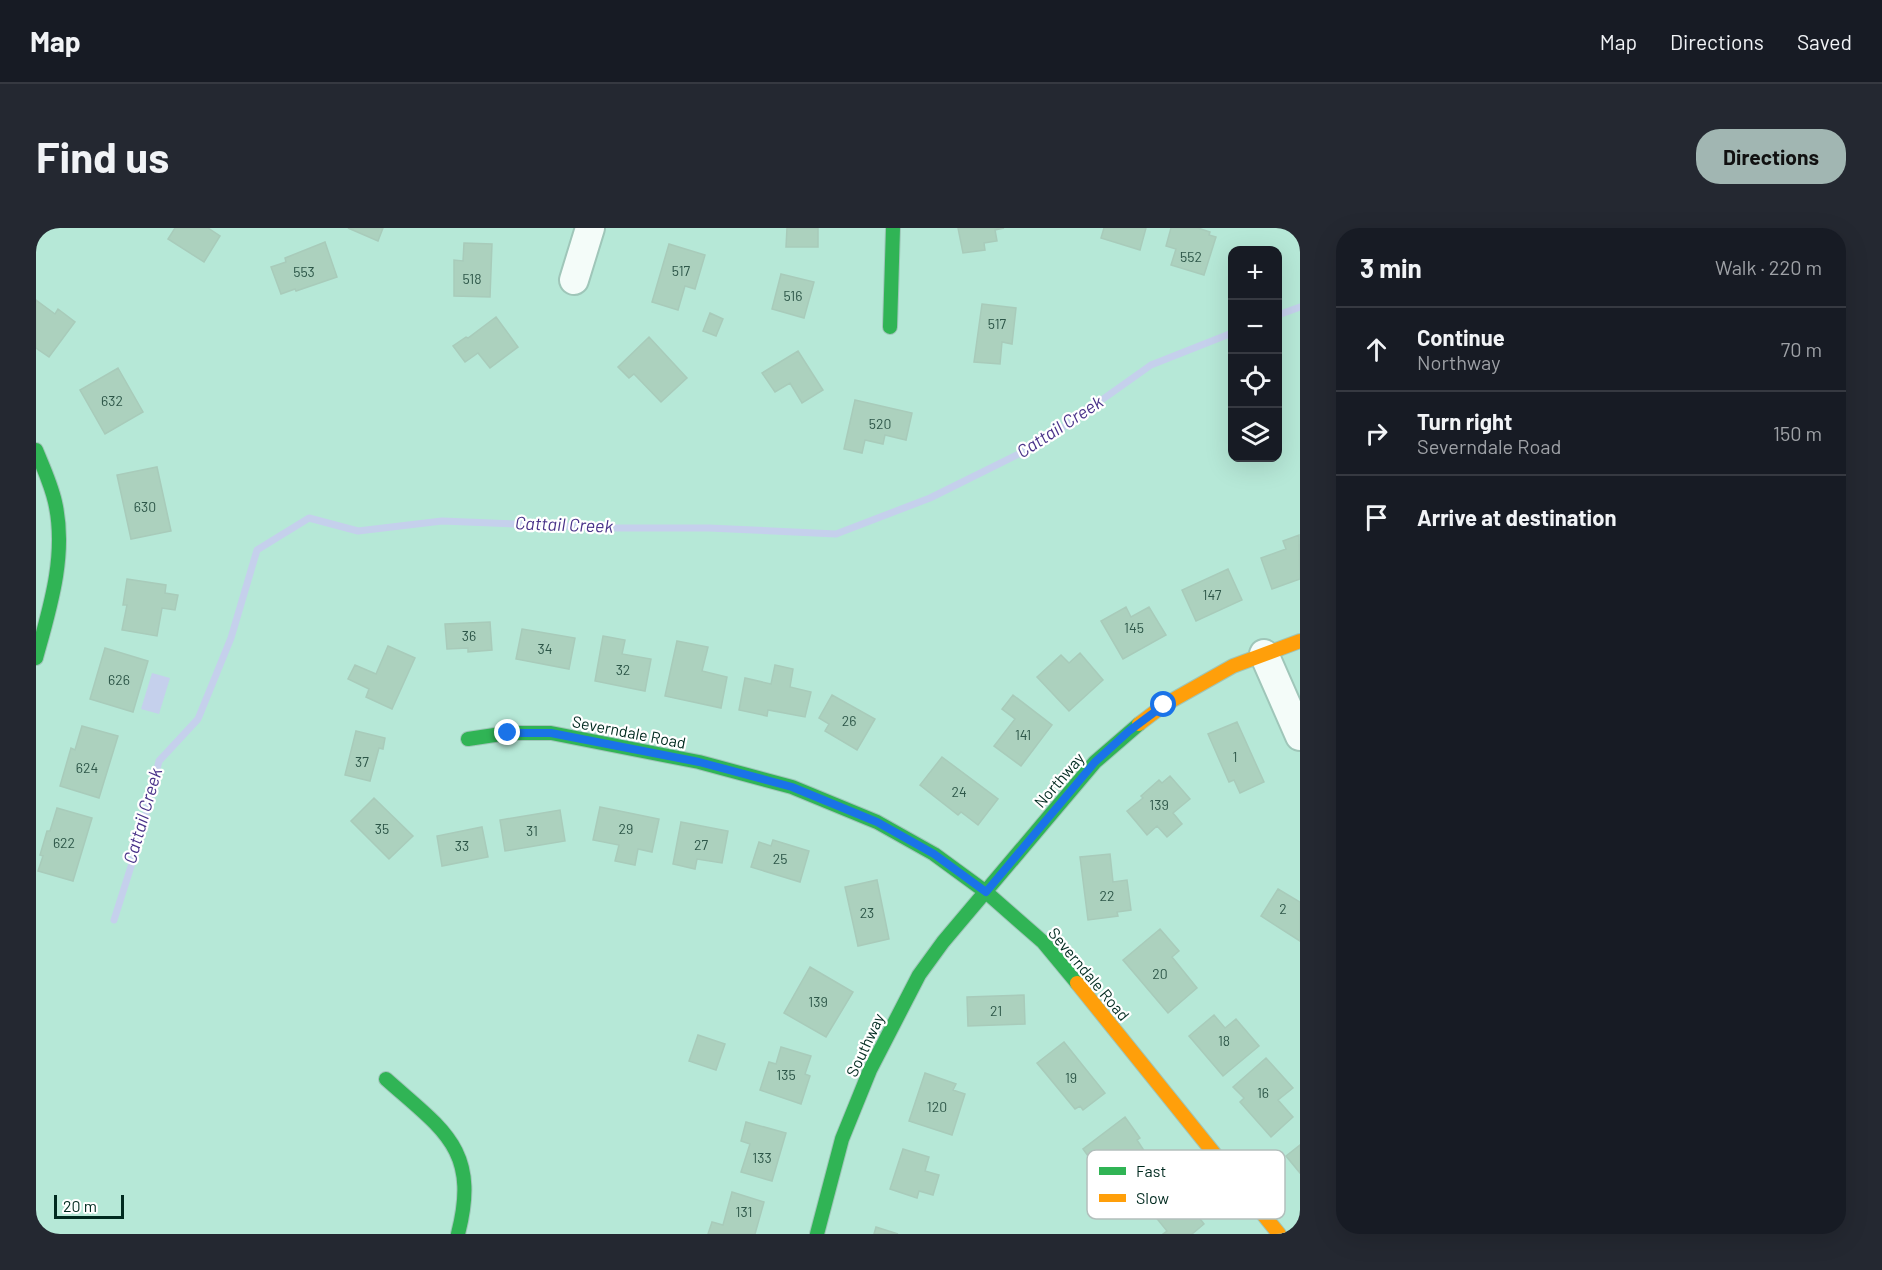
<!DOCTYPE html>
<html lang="en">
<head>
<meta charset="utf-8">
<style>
  :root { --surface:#171b24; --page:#242831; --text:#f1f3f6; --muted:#9ea1a6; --line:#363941; --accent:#a1b6b2 }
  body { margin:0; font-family:Barlow,sans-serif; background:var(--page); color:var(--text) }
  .controls { position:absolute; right:18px; top:18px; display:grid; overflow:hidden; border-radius:12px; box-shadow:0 6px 24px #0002 }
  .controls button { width:54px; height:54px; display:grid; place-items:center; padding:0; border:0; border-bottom:2px solid var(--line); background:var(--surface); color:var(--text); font:30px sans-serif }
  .scale { position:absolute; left:18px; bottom:15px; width:70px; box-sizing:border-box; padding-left:6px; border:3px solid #002a1f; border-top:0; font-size:16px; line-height:21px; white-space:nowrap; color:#002a1f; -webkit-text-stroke:4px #fff; paint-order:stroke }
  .stop { position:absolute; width:18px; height:18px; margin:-14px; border:4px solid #1a73e8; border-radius:50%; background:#fff }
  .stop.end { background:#1a73e8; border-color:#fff; box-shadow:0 2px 6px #0008 }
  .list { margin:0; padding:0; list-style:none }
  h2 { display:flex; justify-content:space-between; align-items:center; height:78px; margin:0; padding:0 24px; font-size:26px }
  h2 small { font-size:20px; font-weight:400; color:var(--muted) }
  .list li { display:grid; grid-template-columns:39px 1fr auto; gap:18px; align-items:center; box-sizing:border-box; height:84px; padding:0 24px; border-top:2px solid var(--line) }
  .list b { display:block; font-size:22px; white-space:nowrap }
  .list p { margin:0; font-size:20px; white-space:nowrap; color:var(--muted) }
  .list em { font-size:20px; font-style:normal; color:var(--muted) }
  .icon { flex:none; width:33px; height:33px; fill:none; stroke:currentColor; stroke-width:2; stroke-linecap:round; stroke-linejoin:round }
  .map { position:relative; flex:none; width:1264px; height:1006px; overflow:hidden; border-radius:24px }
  header { display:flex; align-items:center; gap:36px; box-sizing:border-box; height:84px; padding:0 30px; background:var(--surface); border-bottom:2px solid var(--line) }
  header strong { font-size:28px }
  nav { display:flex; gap:33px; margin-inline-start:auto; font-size:21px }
  .intro { display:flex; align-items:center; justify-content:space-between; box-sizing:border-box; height:144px; padding:0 36px }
  h1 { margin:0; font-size:42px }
  .button { padding:15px 27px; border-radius:24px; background:var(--accent); color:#111; font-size:21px; font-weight:700 }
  main { display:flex; gap:36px; padding:0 36px }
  aside { flex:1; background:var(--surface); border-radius:24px; box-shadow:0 6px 24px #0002 }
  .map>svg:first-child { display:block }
  .water { fill:#c5d0ec }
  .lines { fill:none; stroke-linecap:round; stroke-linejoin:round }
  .stream { stroke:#c5d0ec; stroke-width:7 }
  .building { fill:#acd1be; stroke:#a8cbba; stroke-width:1.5 }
  .street-casing { stroke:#9fc6b9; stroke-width:32 }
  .fast-casing { stroke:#9fc6b9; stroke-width:16 }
  .slow-casing { stroke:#9fc6b9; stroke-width:16 }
  .street { stroke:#f4fcf9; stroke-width:28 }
  .fast { stroke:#30b455; stroke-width:14 }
  .slow { stroke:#ff9f0a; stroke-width:14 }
  .route { stroke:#1a73e8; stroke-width:8 }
  .labels { text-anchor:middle; stroke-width:4.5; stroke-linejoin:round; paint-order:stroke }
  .number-label { font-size:14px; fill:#2d5648 }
  .street-label { font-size:16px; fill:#002a1f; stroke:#fff }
  .water-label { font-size:18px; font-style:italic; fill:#493289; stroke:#fff }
  .key { fill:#fff; stroke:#b2bfbc; stroke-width:1.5 }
  .key-label { font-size:16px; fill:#002a1f }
</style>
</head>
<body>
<header>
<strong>Map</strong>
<nav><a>Map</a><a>Directions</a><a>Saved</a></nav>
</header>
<div class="intro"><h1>Find us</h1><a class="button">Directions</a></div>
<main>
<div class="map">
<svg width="1264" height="1006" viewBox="0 0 1264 1006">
  <rect width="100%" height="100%" fill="#b6e8d7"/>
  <path class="water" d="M116 445 134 450 123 486 105 481Z"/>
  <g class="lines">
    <path class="stream" d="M1242 87 1264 79
      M78 692 104 610 123 533 162 491 195 410 221 322 273 290 322 303 406 293 579 300H673L800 306 894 270 1005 215 1115 137 1196 105"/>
  </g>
  <path class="building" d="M139 0H172L184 8 168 34 132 11Z
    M312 0H347L342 13Z
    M751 0H782V19H750Z
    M922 0H968L959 2 961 13 948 15 949 22 927 25Z
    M1068 0H1110L1104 22 1065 10Z
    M1135 0H1162L1174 4 1173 7 1180 9 1168 47 1135 37 1140 21 1130 18Z
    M289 14 301 49 260 63 259 61 245 66 235 39 250 34 249 30Z
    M428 15 456 16 454 69 418 68V32L427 33Z
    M633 16 669 27 659 61 649 58 642 82 616 74Z
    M745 46 778 54 768 90 736 81Z
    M0 72 19 86 22 81 39 94 13 129 0 120Z
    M946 76 980 80 976 116 966 114 964 136 938 134Z
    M674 85 687 91 680 108 667 103Z
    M460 89 482 119 454 140 442 125 429 134 417 118 430 109 432 110Z
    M613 109 651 150 625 174 598 146 593 150 582 139Z
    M762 123 787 162 766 175 754 155 739 164 726 145Z
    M82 140 107 184 69 206 44 162Z
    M819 172 876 185 870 212 849 207 847 216 829 212 826 225 808 221Z
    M121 239 135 303 95 311 81 247Z
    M1263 307 1264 351 1236 361 1225 330 1250 321 1247 313Z
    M1192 341 1206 372 1160 393 1146 362Z
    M91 351 130 357 129 365 142 367 139 382 126 380 121 408 86 402 91 377H87Z
    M1090 379 1095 389 1113 379 1130 407 1087 431 1065 393Z
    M454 394 456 422 432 424V420L411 421 409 396Z
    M486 401 539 410 533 441 480 431Z
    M567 408 589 412 586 426 615 431 609 463 559 453Z
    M641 413 672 419 666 443 691 449 685 480 629 468Z
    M352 418 379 430 356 481 330 469 333 461 312 451 319 437 340 446Z
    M69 420 112 433 97 484 54 471Z
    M1044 425 1067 452 1033 483 1001 449 1025 427 1033 435Z
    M739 437 757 441 754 459 775 464 769 489 732 482 731 488 703 482 709 450 735 456Z
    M796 467 839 491 821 522 789 503 793 496 783 490Z
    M977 467 1016 497 985 538 958 518 979 491 966 481Z
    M1201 494 1228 554 1204 565 1198 552 1193 554 1172 506Z
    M46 498 82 508 63 570 24 558 35 520 39 522Z
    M320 503 349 510 347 521 343 520 334 553 309 547Z
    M906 529 962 571 942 597 925 584 922 587 884 557Z
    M1134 548 1154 571 1137 585 1146 596 1131 609 1121 598 1111 607 1091 583 1107 570 1105 568 1123 552 1126 555Z
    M338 570 377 608 353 631 315 593Z
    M564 579 623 591 616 624 602 621 599 637 579 633 583 617 557 612Z
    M21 580 56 590 37 653 2 643 7 628 4 627 11 603H14Z
    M524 582 529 613 469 623 464 592Z
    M645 594 692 603 686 635 661 631 659 641 637 636Z
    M446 599 452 629 406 638 401 608Z
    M737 612 773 623 764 654 715 639 723 614 735 618Z
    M1074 626 1077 654 1091 652 1095 682 1081 684 1082 688 1052 692 1044 629Z
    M841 652 853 711 822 718 809 659Z
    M1242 661 1264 674V713L1225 688Z
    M1124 701 1143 723 1136 729 1161 760 1132 785 1087 732Z
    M774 739 817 764 790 809 748 785Z
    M988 767 989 796 932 798 931 769Z
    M1178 787 1189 800 1200 791 1223 818 1187 848 1153 808Z
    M662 807 689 816 680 842 653 833Z
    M1028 814 1069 865 1047 882 1044 878 1039 881 1001 835Z
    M745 819 775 828 769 846 774 848 765 876 724 862 733 834 740 836Z
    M1230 830 1257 860 1242 872 1257 889 1235 909 1204 874 1208 870 1197 859Z
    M889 845 920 856 917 862 929 866 916 907 873 893Z
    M1089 889 1104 910 1101 912 1113 930 1079 955 1067 938 1062 942 1047 921Z
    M710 894 750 905 736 953 705 944 714 916 705 913Z
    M1264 917V945L1250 928Z
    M867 921 893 929 889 943 903 947 897 967 883 963 881 970 854 961Z
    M1133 951 1168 996 1156 1006H1127L1131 1003 1106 972Z
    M696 964 728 974 719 1006H672L676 994 687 997Z
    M840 999 862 1006H838Z"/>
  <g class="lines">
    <defs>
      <path id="street" d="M538 52 554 0
        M1228 426 1264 508"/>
      <path id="fast" d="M854 99 857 0
        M0 222C7 239 15 256 19 274 31 326 14 380 0 430
        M432 511 472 505H515L663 534 756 559 841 594 898 626 950 664 1007 714 1041 755
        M350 851C407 902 444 921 422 1006
        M781 1006 806 911 834 842 883 747 907 714 1059 534 1103 496"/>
      <path id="slow" d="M1103 496 1128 477 1197 438 1264 413
        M1041 755 1243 1006"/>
    </defs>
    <use href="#street" class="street-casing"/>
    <use href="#fast" class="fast-casing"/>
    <use href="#slow" class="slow-casing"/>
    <use href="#street" class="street"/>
    <use href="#fast" class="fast"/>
    <use href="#slow" class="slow"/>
  </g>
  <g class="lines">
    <path class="route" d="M472 505H515L663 534 756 559 841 594 898 626 950 664 1059 534 1093 503 1128 477"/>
  </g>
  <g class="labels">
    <g class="number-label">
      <text x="1155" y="34">552</text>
      <text x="645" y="48">517</text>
      <text x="268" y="49">553</text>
      <text x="436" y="56">518</text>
      <text x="757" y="73">516</text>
      <text x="961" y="101">517</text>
      <text x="76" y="178">632</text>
      <text x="844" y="201">520</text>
      <text x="109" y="284">630</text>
      <text x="1176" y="372">147</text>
      <text x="1098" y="405">145</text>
      <text x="433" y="413">36</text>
      <text x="509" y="426">34</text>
      <text x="587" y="447">32</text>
      <text x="83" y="457">626</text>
      <text x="813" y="498">26</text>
      <text x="987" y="512">141</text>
      <text x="1199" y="534">1</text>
      <text x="326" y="539">37</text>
      <text x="51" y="545">624</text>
      <text x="923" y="569">24</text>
      <text x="1123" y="582">139</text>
      <text x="346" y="606">35</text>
      <text x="590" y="606">29</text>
      <text x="496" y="608">31</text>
      <text x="28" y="620">622</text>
      <text x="665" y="622">27</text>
      <text x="426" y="623">33</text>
      <text x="744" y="636">25</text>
      <text x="1071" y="673">22</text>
      <text x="1247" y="686">2</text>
      <text x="831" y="690">23</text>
      <text x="1124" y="751">20</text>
      <text x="782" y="779">139</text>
      <text x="960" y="788">21</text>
      <text x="1188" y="818">18</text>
      <text x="750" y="852">135</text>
      <text x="1035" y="855">19</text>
      <text x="1227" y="870">16</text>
      <text x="901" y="884">120</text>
      <text x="726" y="935">133</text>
      <text x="708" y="989">131</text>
    </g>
    <g class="street-label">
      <text transform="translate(593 504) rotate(11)" y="6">Severndale Road</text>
      <text transform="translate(1023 552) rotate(-49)" y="6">Northway</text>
      <text transform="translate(1053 746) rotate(50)" y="6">Severndale Road</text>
      <text transform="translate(829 817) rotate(-65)" y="6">Southway</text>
    </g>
    <g class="water-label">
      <text transform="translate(1024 199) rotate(-33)" y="6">Cattail Creek</text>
      <text transform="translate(528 297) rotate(2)" y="6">Cattail Creek</text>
      <text transform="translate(107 588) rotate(-74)" y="6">Cattail Creek</text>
    </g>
  </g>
  <rect x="1051" y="922" width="198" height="69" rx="9" class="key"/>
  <rect x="1063" y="939" width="27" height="8" fill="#30b455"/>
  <rect x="1063" y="966" width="27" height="8" fill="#ff9f0a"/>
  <g class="key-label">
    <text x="1100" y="949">Fast</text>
    <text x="1100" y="976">Slow</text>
  </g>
</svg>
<div class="controls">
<button>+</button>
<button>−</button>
<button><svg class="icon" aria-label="locate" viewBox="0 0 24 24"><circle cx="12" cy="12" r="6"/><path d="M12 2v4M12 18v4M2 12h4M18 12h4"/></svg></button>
<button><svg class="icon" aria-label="layers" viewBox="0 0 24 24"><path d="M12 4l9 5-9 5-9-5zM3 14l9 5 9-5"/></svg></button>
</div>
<div class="scale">20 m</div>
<div class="stop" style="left:1128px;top:477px"></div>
<div class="stop end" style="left:472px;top:505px"></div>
</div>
<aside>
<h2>3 min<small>Walk · 220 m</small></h2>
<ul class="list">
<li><svg class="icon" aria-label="ahead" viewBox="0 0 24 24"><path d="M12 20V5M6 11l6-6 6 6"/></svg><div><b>Continue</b><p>Northway</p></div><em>70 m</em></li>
<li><svg class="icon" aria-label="right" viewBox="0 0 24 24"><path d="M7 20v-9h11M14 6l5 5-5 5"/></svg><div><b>Turn right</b><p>Severndale Road</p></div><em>150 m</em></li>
<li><svg class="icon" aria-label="arrive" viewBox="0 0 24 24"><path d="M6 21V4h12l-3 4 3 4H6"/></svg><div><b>Arrive at destination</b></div></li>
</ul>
</aside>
</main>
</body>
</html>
